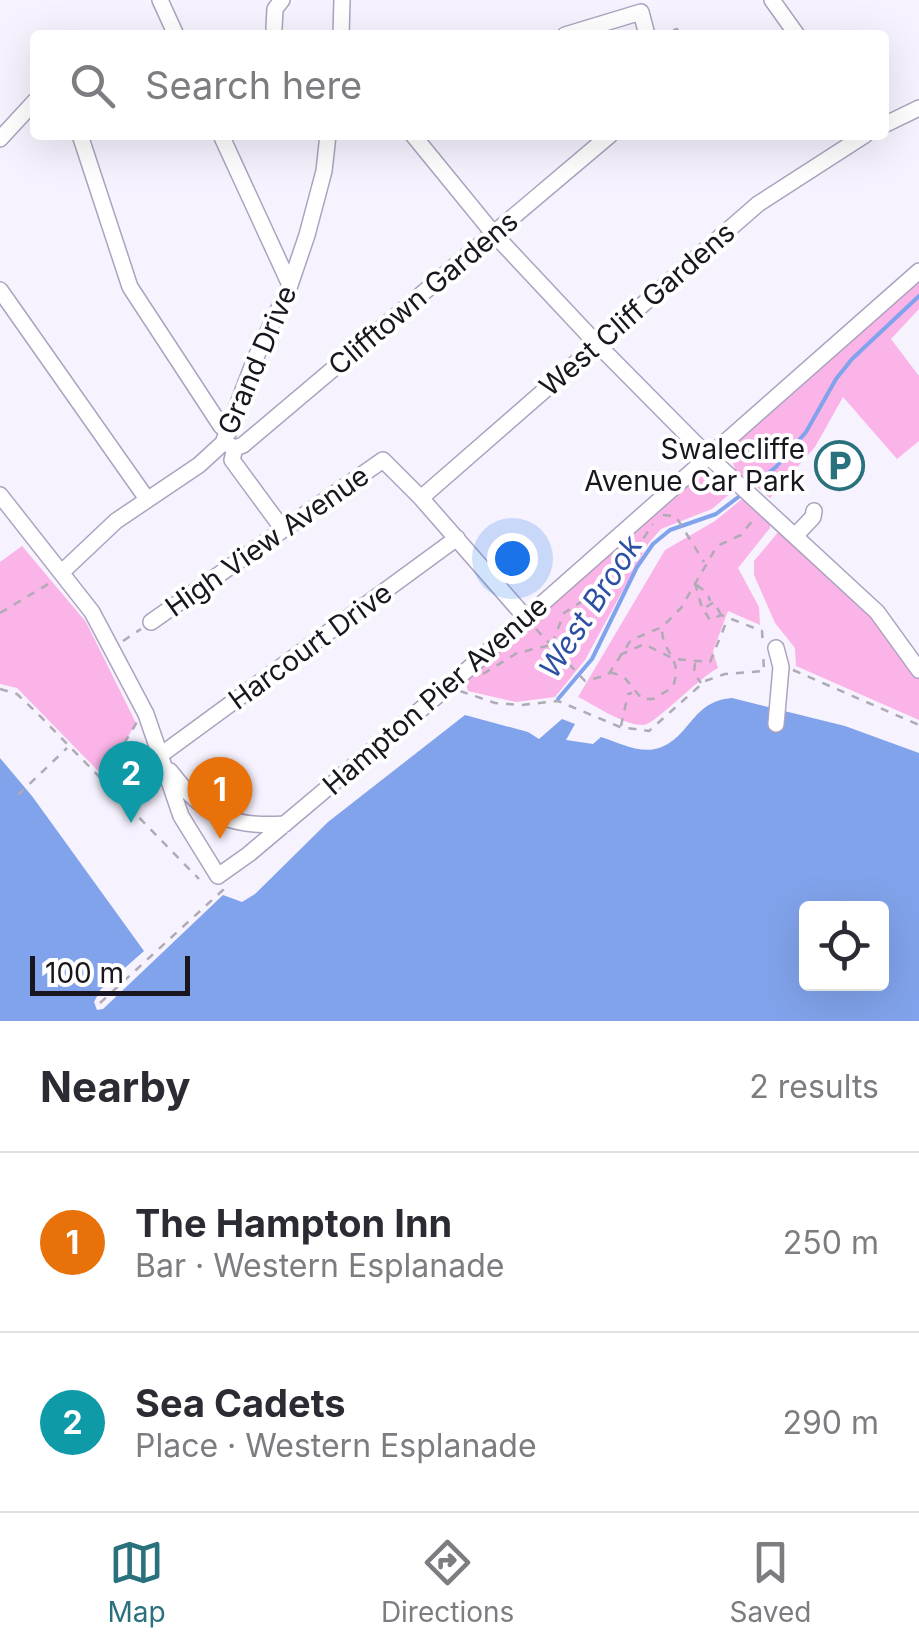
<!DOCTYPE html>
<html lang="en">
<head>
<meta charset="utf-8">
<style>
  :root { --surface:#fff; --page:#f2f2f3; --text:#2b2b33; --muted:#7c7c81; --line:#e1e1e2; --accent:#29717c }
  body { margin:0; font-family:Inter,sans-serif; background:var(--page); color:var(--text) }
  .controls { position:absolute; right:30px; bottom:30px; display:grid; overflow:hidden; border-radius:10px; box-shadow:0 10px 40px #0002 }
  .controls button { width:90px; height:90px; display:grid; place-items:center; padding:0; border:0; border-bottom:2px solid var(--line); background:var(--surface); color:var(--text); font:50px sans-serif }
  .scale { position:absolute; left:30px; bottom:25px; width:160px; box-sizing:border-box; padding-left:10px; border:5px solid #191620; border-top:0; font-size:28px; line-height:35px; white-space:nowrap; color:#191620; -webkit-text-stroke:8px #fff; paint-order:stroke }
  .you { position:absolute; left:512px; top:558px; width:35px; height:35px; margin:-25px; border:8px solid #fff; border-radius:50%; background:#1a73e8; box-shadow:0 0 0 15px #1a73e833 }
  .badge { display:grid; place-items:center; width:65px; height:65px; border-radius:50%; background:var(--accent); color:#fff; font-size:32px; font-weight:700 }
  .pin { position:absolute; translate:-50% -82px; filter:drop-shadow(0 2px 5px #0008) }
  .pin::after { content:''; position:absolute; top:52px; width:35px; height:30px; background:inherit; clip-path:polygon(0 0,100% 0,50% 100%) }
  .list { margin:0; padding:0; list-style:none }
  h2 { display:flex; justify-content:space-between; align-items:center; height:130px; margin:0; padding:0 40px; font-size:42px }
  h2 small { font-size:32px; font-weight:400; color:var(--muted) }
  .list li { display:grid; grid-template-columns:65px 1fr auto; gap:30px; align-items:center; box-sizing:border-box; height:180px; padding:0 40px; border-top:2px solid var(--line) }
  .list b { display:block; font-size:38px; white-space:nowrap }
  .list p { margin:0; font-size:32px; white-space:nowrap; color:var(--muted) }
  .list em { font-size:32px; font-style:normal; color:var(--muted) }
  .icon { flex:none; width:55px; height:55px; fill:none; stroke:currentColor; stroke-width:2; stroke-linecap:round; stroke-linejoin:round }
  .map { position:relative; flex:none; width:919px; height:1021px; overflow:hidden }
  .search { position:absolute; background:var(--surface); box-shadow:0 10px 40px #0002; left:30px; right:30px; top:30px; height:110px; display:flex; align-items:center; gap:25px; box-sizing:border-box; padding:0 35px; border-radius:10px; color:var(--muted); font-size:38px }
  .sheet { height:490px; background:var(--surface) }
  nav { display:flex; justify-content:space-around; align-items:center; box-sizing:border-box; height:140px; border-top:2px solid var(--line); background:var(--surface); font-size:28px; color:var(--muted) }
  nav a { display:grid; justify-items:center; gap:5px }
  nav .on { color:var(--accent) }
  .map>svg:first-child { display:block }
  .green { fill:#fbb4e7 }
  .water { fill:#81a3eb; fill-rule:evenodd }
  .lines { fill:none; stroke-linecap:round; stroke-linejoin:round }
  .stream { stroke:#81a3eb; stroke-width:4 }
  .minor-casing { stroke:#aca3bf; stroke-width:18 }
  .path { stroke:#aeaab6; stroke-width:2.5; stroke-dasharray:8 8; stroke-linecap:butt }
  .minor { stroke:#fff; stroke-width:15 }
  .labels { text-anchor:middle; stroke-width:8; stroke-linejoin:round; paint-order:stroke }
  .street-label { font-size:28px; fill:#191620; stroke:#fff }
  .poi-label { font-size:28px; fill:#191620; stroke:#fff; text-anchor:end }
  .water-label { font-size:30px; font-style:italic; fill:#2d50a4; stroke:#fff }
</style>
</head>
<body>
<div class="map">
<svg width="919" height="1021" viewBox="0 0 919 1021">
  <rect width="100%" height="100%" fill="#f6f2fe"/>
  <path class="green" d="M919 275V309L891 339 919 376V441L897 459 843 397 815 447 770 498 735 469 727 446Z
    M704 466 732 492 712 509 661 529 648 544 585 660 555 697 516 702 468 691 465 680Z
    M742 499 770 521V528L738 568 759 607 760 625 728 611 713 651 718 668C700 677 655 724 644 725 622 725 597 706 578 697L665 550 715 521Z
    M784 525 877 612 919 670V720L796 666 795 648 775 623 754 575V561Z
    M22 546 86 622 136 723 104 777 17 688 0 684V562Z"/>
  <path class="water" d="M732 698 845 726 919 753V1021H0V758L32 796 144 951 101 989 94 1002 97 1010 103 1009 223 895 242 902 255 894 328 822 465 715 528 732 539 739 562 719 575 724 566 740 593 744 601 737C617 742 638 753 655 749 690 741 690 701 732 698ZM806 908H882V984H806Z"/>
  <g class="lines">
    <path class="stream" d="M748 489 776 467 806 432 836 379 852 359 919 296
      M558 699 592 659 637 567 653 544 670 530 716 514 741 495"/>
    <defs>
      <path id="minor" d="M160 0 176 35
        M772 0 797 35
        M274 28 275 9 282 0
        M341 35 342 0
        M565 35 641 12 647 35
        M884 125 919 108
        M80 135 130 287 221 426 229 432
        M221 135 290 285
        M413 135 493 233 598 345 709 457 877 612 919 670
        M0 139 35 101
        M0 290 147 499
        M227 444 235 448 232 460 282 528
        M235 448 243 445 610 135
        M0 495 92 612 146 714 181 816 218 876 249 854 451 684 919 271
        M421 498 758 204 865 135
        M795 536 813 517 814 511
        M62 572 116 521 199 465 223 443 255 359 290 285 307 235 324 171 328 135
        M151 622 383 460 421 498 526 618
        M776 724 781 667 776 648
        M162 754 457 538
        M170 771C203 815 230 828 285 824"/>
    </defs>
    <use href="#minor" class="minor-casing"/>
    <path class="path" d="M658 35 677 29 679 35
      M663 515 675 516 678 520 704 562
      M695 583 702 608
      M697 585 708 594 710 601
      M0 613 50 583
      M721 615 714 602 703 609 710 620 721 615 762 631 763 645
      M536 629 585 681 608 675 631 640 662 627 681 608 717 546 741 535 756 516
      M123 641 141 629
      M552 644 564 613 607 585 625 566 653 524
      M620 655 644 644 674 659 710 662 728 618
      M695 663 694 673 701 683
      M793 670 919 725
      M610 672 624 677 642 699H653L672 688C685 659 662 654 662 629
      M483 674 517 653 551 645
      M0 689 17 694 36 712 199 879
      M460 691 495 703 521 705 558 701 620 727 649 731 705 681 725 674 764 671 763 653
      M621 726 628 694 632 693
      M105 782 108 780 104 777 137 722
      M18 795 67 748
      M100 1003 224 889"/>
    <use href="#minor" class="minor"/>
  </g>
  <defs>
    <symbol id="parking-ring" viewBox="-11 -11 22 22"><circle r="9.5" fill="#fff" stroke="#29717c" stroke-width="1.5"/><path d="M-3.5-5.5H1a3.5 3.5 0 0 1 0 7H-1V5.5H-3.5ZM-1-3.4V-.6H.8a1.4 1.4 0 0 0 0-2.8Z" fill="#29717c"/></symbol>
  </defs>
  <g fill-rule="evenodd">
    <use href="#parking-ring" x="812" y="438" width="55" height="55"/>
  </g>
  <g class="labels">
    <g class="street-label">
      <text transform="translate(423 293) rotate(-40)" y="10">Clifftown Gardens</text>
      <text transform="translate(637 309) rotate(-41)" y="10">West Cliff Gardens</text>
      <text transform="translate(257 360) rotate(-67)" y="10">Grand Drive</text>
      <text transform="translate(267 541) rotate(-35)" y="10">High View Avenue</text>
      <text transform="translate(310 646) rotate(-36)" y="10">Harcourt Drive</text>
      <text transform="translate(435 695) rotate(-41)" y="10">Hampton Pier Avenue</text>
    </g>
    <g class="poi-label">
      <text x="805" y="459">Swalecliffe<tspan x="805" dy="32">Avenue Car Park</tspan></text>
    </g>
    <g class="water-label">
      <text transform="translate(591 607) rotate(-57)" y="10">West Brook</text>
    </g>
  </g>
</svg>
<div class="controls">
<button><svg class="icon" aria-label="locate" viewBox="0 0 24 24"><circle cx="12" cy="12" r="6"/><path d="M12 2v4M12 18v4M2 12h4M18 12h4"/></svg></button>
</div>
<div class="scale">100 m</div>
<div class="you"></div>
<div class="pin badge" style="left:220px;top:839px;background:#e8710a">1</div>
<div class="pin badge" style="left:131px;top:823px;background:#0f9aa8">2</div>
<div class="search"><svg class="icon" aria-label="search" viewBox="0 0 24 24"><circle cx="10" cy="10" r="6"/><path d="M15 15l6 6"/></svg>Search here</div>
</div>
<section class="sheet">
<h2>Nearby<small>2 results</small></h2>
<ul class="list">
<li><span class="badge" style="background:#e8710a">1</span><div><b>The Hampton Inn</b><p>Bar · Western Esplanade</p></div><em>250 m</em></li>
<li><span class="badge" style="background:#0f9aa8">2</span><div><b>Sea Cadets</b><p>Place · Western Esplanade</p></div><em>290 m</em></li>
</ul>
</section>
<nav>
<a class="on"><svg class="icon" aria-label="map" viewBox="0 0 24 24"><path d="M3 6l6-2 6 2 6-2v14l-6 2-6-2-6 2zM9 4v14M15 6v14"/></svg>Map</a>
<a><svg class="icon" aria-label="directions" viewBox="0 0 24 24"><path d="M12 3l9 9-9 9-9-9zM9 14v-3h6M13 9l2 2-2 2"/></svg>Directions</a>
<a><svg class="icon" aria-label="saved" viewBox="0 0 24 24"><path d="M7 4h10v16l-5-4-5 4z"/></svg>Saved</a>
</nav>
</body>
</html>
